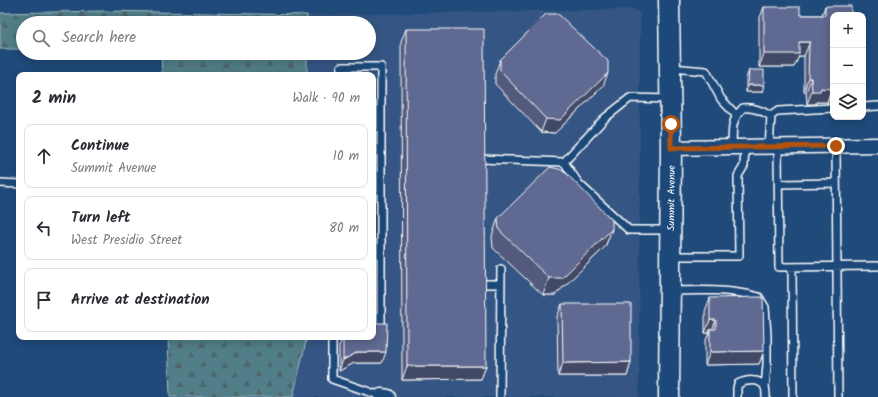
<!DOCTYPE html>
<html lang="en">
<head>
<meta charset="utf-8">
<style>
  :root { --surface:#fff; --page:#f7f7f7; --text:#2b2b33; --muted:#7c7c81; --line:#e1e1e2 }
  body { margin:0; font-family:Kalam,sans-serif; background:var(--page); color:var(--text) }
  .controls { position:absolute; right:12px; top:12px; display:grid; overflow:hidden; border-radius:8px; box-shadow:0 2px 10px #0003 }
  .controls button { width:36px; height:36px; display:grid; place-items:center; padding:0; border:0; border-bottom:1px solid var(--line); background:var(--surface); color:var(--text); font:20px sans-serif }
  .stop { position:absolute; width:12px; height:12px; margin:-9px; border:3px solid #b45309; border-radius:50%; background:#fff }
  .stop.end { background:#b45309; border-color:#fff; box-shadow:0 1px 4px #0008 }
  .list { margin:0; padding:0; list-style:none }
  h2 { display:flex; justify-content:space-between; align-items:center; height:52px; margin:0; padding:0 16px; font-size:17px }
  h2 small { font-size:13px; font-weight:400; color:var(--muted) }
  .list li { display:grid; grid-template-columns:26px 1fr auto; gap:12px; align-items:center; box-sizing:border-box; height:64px; margin:0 8px 8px; padding:0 8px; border:1px solid var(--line); border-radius:8px }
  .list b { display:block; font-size:15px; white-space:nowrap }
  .list p { margin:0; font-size:13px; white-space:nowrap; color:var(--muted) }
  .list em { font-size:13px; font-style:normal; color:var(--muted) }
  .icon { flex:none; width:22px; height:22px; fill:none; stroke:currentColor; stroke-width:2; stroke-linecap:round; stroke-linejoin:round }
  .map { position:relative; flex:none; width:878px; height:397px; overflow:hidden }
  .search { position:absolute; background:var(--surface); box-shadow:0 2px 10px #0003; left:16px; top:16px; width:360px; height:44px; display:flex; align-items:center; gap:10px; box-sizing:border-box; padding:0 14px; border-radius:22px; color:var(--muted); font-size:15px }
  .panel { position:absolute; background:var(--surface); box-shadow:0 2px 10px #0003; left:16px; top:72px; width:360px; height:268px; border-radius:8px }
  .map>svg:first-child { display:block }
  .built { fill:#365684 }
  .forest { fill:url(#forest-firs); stroke:#a8bec4 }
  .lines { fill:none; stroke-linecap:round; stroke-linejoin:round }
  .service-casing { stroke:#fff; stroke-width:10 }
  .minor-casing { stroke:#fff; stroke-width:17 }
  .secondary-casing { stroke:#fff; stroke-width:23 }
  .service { stroke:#1f4a7a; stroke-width:7 }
  .minor { stroke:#1f4a7a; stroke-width:14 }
  .secondary { stroke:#1f4a7a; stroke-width:20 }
  .wall { fill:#525a7d; stroke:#fff }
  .shaded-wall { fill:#424a66; stroke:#fff }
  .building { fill:#5f6991; stroke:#fff }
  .route { stroke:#b45309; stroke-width:5 }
  .labels { text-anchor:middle; stroke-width:3; stroke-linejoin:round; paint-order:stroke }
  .street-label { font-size:10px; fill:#fff; stroke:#1f4a7a }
</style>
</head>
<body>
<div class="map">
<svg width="878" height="397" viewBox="0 0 878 397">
  <defs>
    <pattern id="forest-firs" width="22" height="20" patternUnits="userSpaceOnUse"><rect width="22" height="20" fill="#517e88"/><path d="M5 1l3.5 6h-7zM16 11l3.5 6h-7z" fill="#4e656a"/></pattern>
  </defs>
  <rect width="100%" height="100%" fill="#1f4a7a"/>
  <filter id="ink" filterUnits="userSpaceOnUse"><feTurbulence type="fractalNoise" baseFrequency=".025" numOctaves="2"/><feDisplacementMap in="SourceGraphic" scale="8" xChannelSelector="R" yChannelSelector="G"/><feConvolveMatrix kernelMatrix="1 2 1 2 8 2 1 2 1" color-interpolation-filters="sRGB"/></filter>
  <g filter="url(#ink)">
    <path class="built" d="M634 9 640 13 639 397H293L307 337H373V75H307V53H369V23H307V15Z"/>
    <path class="forest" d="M104 11 307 15V23H23V49H0V13Z
      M161 53H307V75H162Z
      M168 337H307L293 397H170Z"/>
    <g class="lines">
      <defs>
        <path id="service" d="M671 68 706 71 721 99 736 115
          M341 75V67H381V325L373 327
          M863 107 878 106
          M836 146 838 397
          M732 147C733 129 730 121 743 108 754 107 762 111 771 116
          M769 147 771 116 778 111 833 108
          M778 147 779 267 878 266
          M480 159 564 162
          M0 183 19 184
          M779 184 836 183
          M669 230H629L579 184 564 162 605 118 630 98 670 99
          M671 256H739L738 176 744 166 745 147
          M792 267 793 397
          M480 284H501
          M670 291C700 290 731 289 759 297L765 307 767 335V365L765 388
          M332 337V379L381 396
          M500 397 501 269
          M737 397V388L738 384C746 380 760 378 765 387 766 390 766 394 766 397"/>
        <path id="minor" d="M671 148 878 145
          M381 396 388 397"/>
        <g id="secondary">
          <path id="s1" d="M669 397 671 148 669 0"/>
        </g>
      </defs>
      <use href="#service" class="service-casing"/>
      <use href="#minor" class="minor-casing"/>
      <use href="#secondary" class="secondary-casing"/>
      <use href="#service" class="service"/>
      <use href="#minor" class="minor"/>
      <use href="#secondary" class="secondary"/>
    </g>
    <path class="wall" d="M825 6 851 15H863L833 104H827V102H816V104H807L806 92H804V56H799L794 67H759V20L764 7 800 15H822Z
      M406 29 486 366 481 379 402 380 401 42Z
      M500 60 603 86 555 133 541 132 495 84V74Z
      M749 70 764 85 762 92H746V78Z
      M498 218 612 229 605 247 555 295H543L493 248 492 236Z
      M710 298 764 351 759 364 705 365V342L709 333H705V311Z
      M562 304 631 362 627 376H558L557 317Z
      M343 337H373L382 363H354L339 371V346Z"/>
    <path class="shaded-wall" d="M799 42H810L809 44 804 56H799L794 67H759L764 54Z
      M608 73 603 86 555 133 541 132 546 119Z
      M808 78H811L806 92H804Z
      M748 85H764L762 92H746Z
      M821 88 831 89 827 102H816V104H807L812 91Z
      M831 90H833V104H827Z
      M612 229 605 247 555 295H543L549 278Z
      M710 320H716L711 333 710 329 709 333H705Z
      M764 351 759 364 705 365 710 352Z
      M358 352H386L382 363H354L339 371 343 360Z
      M631 362 627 376H558L563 363Z
      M407 366H486L481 379 402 380Z"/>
    <path class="building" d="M825 6H851V15H863V37V15H833V90H831V89L821 88 820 91H812L811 78H808L809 44 810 42H799V54H764V7H800V15H825Z
      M546 14H558L608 61V73L560 120 546 119 500 71V60Z
      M406 29H484L486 366H407Z
      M749 70H764V85H748Z
      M550 167 563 170 612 220V229L562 278H549L499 230 498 218Z
      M763 297 764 351 710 352V329H716V320H710V298Z
      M562 304H631V362L563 363Z
      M376 323H387L386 352H358L343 360V337H373V325Z"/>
  </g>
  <g class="lines" filter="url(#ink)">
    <path class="route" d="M671 124V148L836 146"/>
  </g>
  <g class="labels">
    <g class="street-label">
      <text dy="4" stroke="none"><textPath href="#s1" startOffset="199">Summit Avenue</textPath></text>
    </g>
  </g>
</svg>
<div class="controls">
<button>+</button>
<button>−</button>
<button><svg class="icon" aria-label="layers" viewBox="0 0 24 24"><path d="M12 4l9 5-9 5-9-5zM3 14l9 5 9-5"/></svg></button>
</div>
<div class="stop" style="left:671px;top:124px"></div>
<div class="stop end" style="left:836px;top:146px"></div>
<div class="search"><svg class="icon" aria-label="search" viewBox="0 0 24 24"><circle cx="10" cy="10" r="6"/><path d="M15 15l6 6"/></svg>Search here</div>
<section class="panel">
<h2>2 min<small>Walk · 90 m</small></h2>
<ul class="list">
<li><svg class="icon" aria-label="ahead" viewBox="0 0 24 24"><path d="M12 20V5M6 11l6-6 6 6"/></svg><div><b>Continue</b><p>Summit Avenue</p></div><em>10 m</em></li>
<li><svg class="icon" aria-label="left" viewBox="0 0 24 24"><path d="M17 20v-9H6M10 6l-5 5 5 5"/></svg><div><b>Turn left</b><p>West Presidio Street</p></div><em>80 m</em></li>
<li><svg class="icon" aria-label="arrive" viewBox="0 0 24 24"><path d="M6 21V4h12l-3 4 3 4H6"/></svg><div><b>Arrive at destination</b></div></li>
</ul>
</section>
</div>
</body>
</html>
